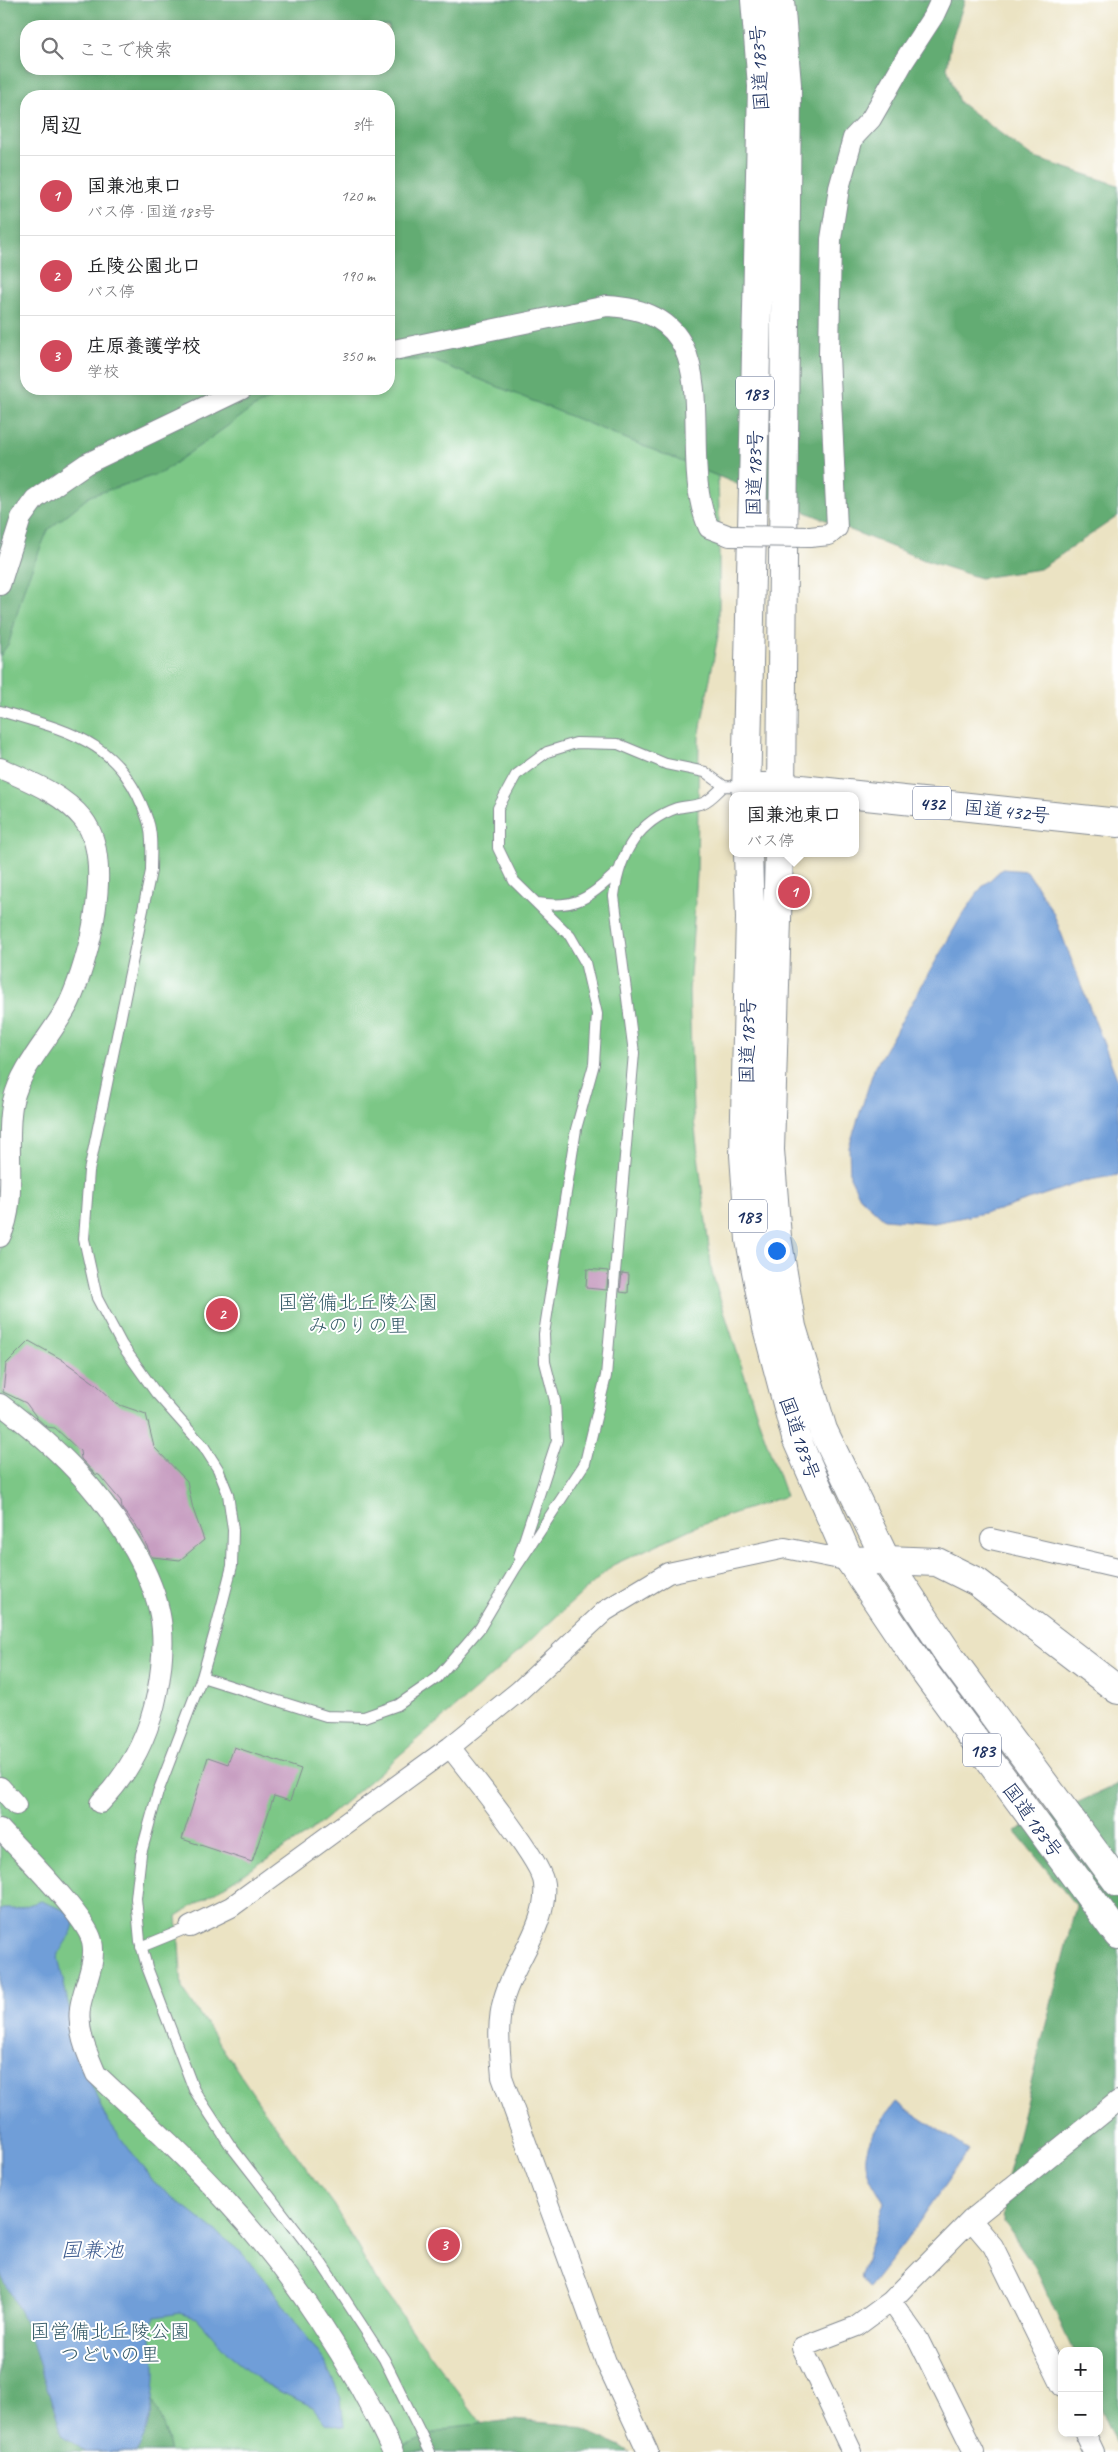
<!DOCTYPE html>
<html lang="ja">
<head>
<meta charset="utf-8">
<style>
  :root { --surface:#fff; --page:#f2f2f2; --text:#202124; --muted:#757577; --line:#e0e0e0; --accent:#d1495b }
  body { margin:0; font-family:Caveat,"Klee One",sans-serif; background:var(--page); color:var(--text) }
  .controls { position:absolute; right:15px; bottom:15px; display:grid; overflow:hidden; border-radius:10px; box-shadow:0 2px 8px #0003 }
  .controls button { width:45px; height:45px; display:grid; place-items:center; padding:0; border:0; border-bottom:1px solid var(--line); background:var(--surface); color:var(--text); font:25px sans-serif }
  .you { position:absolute; left:776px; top:1250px; width:18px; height:18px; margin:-12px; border:4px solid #fff; border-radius:50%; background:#1a73e8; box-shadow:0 0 0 8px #1a73e833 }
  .badge { display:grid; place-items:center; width:32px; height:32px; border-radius:50%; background:var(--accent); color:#fff; font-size:16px; font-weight:700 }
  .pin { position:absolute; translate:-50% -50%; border:2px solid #fff; box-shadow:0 1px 5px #0006 }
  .popup { position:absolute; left:729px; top:792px; width:130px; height:65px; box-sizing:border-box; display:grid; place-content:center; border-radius:10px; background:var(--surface); filter:drop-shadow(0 1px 4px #0005); font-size:16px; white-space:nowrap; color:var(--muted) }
  .popup b { font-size:19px; color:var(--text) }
  .popup::after { content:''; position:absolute; left:50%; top:100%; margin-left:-10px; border:10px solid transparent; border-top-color:var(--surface) }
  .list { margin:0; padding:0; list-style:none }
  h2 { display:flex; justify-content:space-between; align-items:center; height:65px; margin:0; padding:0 20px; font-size:21px }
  h2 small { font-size:16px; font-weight:400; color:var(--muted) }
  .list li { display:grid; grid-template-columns:32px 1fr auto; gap:15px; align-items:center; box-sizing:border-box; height:80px; padding:0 20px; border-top:1px solid var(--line) }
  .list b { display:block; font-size:19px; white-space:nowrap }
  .list p { margin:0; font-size:16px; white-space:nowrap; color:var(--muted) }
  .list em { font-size:16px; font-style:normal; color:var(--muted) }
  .icon { flex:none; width:28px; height:28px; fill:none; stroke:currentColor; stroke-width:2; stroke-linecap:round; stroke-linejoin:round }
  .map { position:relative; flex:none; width:1118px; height:2452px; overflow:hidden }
  .search { position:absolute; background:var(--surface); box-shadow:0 2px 8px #0003; left:20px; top:20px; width:375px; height:55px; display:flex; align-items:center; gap:12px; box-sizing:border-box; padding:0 18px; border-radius:20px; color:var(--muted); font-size:19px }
  .panel { position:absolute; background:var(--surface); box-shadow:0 2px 8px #0003; left:20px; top:90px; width:375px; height:305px; border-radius:20px }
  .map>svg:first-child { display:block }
  .green { fill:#7bc786; stroke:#4b7b72; fill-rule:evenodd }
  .forest { fill:#64ac73; stroke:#406e68; fill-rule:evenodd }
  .water { fill:#709ed8; stroke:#46669b }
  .building { fill:#c79ec1 }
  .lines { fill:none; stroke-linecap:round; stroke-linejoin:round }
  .lane-casing { stroke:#838990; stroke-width:12 }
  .street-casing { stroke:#838990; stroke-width:22 }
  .secondary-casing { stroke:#838990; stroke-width:30 }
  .highway-casing { stroke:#838990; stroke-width:30 }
  .lane { stroke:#fff; stroke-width:10 }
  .street { stroke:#fff; stroke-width:20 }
  .secondary { stroke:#fff; stroke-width:28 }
  .highway { stroke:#fff; stroke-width:28 }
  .street-bridge-casing { stroke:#838990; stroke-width:22; stroke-linecap:butt }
  .street-bridge { stroke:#fff; stroke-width:20 }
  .labels { text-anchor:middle; stroke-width:4; stroke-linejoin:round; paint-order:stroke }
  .shield { fill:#fff; stroke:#5f6d8e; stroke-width:1 }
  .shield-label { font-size:19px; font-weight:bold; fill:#1b2f5e }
  .street-label { font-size:20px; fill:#1b2f5e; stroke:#fff }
  .park-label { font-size:20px; fill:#385d6a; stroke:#fff }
  .water-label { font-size:21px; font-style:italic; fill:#3d5b8f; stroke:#fff }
</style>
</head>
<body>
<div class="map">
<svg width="1118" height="2452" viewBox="0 0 1118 2452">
  <rect width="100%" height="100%" fill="#fff"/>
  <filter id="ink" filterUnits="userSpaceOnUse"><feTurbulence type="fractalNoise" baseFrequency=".02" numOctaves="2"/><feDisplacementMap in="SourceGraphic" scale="10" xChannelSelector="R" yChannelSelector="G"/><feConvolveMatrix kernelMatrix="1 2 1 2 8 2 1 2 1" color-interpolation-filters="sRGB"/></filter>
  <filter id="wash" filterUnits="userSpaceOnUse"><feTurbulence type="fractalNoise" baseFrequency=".0096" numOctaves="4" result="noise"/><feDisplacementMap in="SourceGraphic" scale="20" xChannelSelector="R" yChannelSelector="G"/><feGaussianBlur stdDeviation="1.12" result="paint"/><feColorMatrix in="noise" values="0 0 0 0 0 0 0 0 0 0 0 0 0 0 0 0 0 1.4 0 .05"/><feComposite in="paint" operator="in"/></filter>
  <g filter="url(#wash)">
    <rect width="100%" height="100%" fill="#ebe3c3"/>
    <path class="green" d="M0 0H708L710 250 719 509V630L699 738 697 874 689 991 693 1112 712 1273 758 1418 786 1496 699 1525 613 1565 480 1686 309 1833 177 1916 182 1988 266 2113 334 2206 374 2276 434 2360 494 2440V2452H0ZM26 26H389V69H26ZM26 96H389V389H26Z"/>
    <path class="forest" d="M0 0H965L951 42 947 68 959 102 1032 157 1118 185V516L1040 569 980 578 924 560 432 360H389V96H26V389H289L253 408 161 473 90 496 48 530 25 585 9 643 0 656ZM26 26H389V69H26Z
      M1118 1784V2448L1099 2407V2351H1073L1035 2267 1004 2222 1006 2181 1076 1906 1015 1831Z
      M0 2232 125 2332 165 2430 170 2452H0Z
      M512 2420 572 2425 621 2446 630 2452H395L401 2447 452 2427Z"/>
    <path class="water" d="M1002 869 1027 871 1053 912 1118 1081V1175L1084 1181 999 1210 934 1223 884 1219 860 1197 850 1177 849 1147 874 1069 961 917 982 887Z
      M41 1901 71 1913C81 1929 61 1943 58 1957L80 2058 106 2118 154 2183 238 2249 263 2277 325 2362 341 2399 344 2427 325 2423 313 2407 266 2385 229 2355 196 2318 180 2313 155 2317C146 2332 154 2348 155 2366 156 2389 150 2433 136 2452H86L63 2436 24 2319 0 2273V1909H16Z
      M896 2102 969 2150 905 2242 869 2288 860 2278 884 2202C879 2193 873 2184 869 2175 857 2147 881 2122 896 2102Z"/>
    <g id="blocks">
      <path class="building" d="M587 1269 608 1271 607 1290 586 1288Z
        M622 1273 629 1274 628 1293 620 1292Z
        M29 1341 61 1359 96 1384 117 1404 146 1414 154 1447 187 1481 193 1509 204 1540 180 1560 152 1557 140 1531 122 1509 121 1501 99 1475 95 1474 81 1459 80 1451 55 1428 47 1427 37 1418 26 1403 3 1392 6 1364Z
        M234 1747 301 1769 290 1801 274 1796 252 1862 182 1839 208 1757 228 1764Z"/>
    </g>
  </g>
  <g filter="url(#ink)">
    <use href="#blocks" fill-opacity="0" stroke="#838990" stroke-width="1"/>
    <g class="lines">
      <defs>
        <path id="lane" d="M0 711C73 732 122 742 148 821 153 835 151 856 151 871L89 1171 84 1239 97 1298 122 1345 156 1393 204 1447 218 1469 228 1494 233 1530 232 1566 216 1628 202 1677 158 1792 141 1854 136 1898 140 1941 147 1967 194 2090 230 2145 322 2264 384 2359 430 2452
          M537 903C575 909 590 898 617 872
          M519 1556 557 1440 555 1401 545 1362 544 1334 576 1129 594 1064 597 1014 585 962 570 936 514 881 498 848V808L516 775 547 752 576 743 618 744 666 764 705 772 724 786
          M202 1677 326 1716 364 1717 398 1705 437 1678 480 1628 515 1569 585 1463 606 1376 634 1053 614 896C619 856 636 822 677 808 685 806 695 806 703 803 711 800 718 791 724 786L745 787
          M141 1947 190 1927"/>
        <path id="street" d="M389 351 607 306C740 312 672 449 709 528L730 536
          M810 537 829 535 837 528 829 355 831 239 839 188 853 138 871 119 904 61 934 15 941 0
          M0 585 21 518 35 499 86 464 242 389
          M0 768C29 781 63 794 83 819 115 859 89 961 69 1003 52 1036 22 1064 13 1101 4 1141 19 1202 0 1237
          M0 1404C57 1447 100 1489 135 1551 146 1571 156 1593 160 1615 165 1640 162 1668 157 1694 149 1735 129 1773 100 1803
          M991 1539 1118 1568
          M450 1747C468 1771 542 1860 544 1884 548 1925 515 1960 504 1998 496 2024 500 2051 502 2077L606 2362 648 2452
          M0 1787 16 1805
          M0 1829C20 1851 86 1916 92 1941 97 1963 83 1987 80 2008 77 2032 87 2053 96 2074 140 2115 185 2156 226 2201 291 2271 353 2365 393 2452
          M190 1927 231 1907 450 1747 519 1691 605 1611 668 1573 785 1548 850 1561
          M971 2220 993 2246 1062 2386
          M891 2301 918 2339 974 2452
          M1085 2433 1094 2452
          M852 2452 802 2347 857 2326 891 2301 971 2220 1118 2101"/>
        <path id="secondary" d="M850 1561 886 1560 937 1562 977 1582 1118 1690"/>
        <path id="highway" d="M780 0 787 85 781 796
          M762 787H782L1118 823
          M746 796 762 86 755 0
          M748 853 750 918 744 1155 750 1240 767 1328 796 1438 850 1561 926 1674 1118 1935
          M779 853 770 1150 777 1237 792 1327 823 1430 886 1560 951 1658 1118 1883"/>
      </defs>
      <use href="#lane" class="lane-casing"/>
      <use href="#street" class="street-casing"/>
      <use href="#secondary" class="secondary-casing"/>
      <use href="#highway" class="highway-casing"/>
      <use href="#lane" class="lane"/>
      <use href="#street" class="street"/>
      <use href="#secondary" class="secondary"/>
      <use href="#highway" class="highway"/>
      <defs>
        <path id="street-bridge" d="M730 536 810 537"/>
      </defs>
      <use href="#street-bridge" class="street-bridge-casing"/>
      <use href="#street-bridge" class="street-bridge"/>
    </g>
  </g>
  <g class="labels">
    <g class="shield">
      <rect x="736" y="376.5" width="38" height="33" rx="4"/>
      <rect x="913" y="786.5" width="38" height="33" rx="4"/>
      <rect x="729" y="1199.5" width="38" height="33" rx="4"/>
      <rect x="963" y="1733.5" width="38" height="33" rx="4"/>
    </g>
    <g class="shield-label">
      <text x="755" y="400">183</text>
      <text x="932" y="810">432</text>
      <text x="748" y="1223">183</text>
      <text x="982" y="1757">183</text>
    </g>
    <g class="street-label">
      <text transform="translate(759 68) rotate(-93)" y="7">国道183号</text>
      <text transform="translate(754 473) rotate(-89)" y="7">国道183号</text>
      <text transform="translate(1007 811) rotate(6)" y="7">国道432号</text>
      <text transform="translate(747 1041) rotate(-89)" y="7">国道183号</text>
      <text transform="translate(800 1438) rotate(71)" y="7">国道183号</text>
      <text transform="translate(1033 1820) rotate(54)" y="7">国道183号</text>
    </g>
    <g class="park-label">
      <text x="358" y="1309">国営備北丘陵公園<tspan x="358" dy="23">みのりの里</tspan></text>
      <text x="110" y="2338">国営備北丘陵公園<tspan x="110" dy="23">つどいの里</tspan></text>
    </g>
    <g class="water-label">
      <text x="92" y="2257">国兼池</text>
    </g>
  </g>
</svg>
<div class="controls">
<button>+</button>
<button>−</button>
</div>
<div class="you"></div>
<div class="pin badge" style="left:794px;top:892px">1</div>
<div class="popup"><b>国兼池東口</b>バス停</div>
<div class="pin badge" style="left:222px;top:1314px">2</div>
<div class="pin badge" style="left:444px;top:2245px">3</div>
<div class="search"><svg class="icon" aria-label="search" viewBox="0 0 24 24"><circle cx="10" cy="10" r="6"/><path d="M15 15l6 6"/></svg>ここで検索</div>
<section class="panel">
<h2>周辺<small>3件</small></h2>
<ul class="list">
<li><span class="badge">1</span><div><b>国兼池東口</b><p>バス停 · 国道183号</p></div><em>120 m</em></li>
<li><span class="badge">2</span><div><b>丘陵公園北口</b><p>バス停</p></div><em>190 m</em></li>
<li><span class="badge">3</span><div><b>庄原養護学校</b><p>学校</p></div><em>350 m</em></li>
</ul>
</section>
</div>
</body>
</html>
